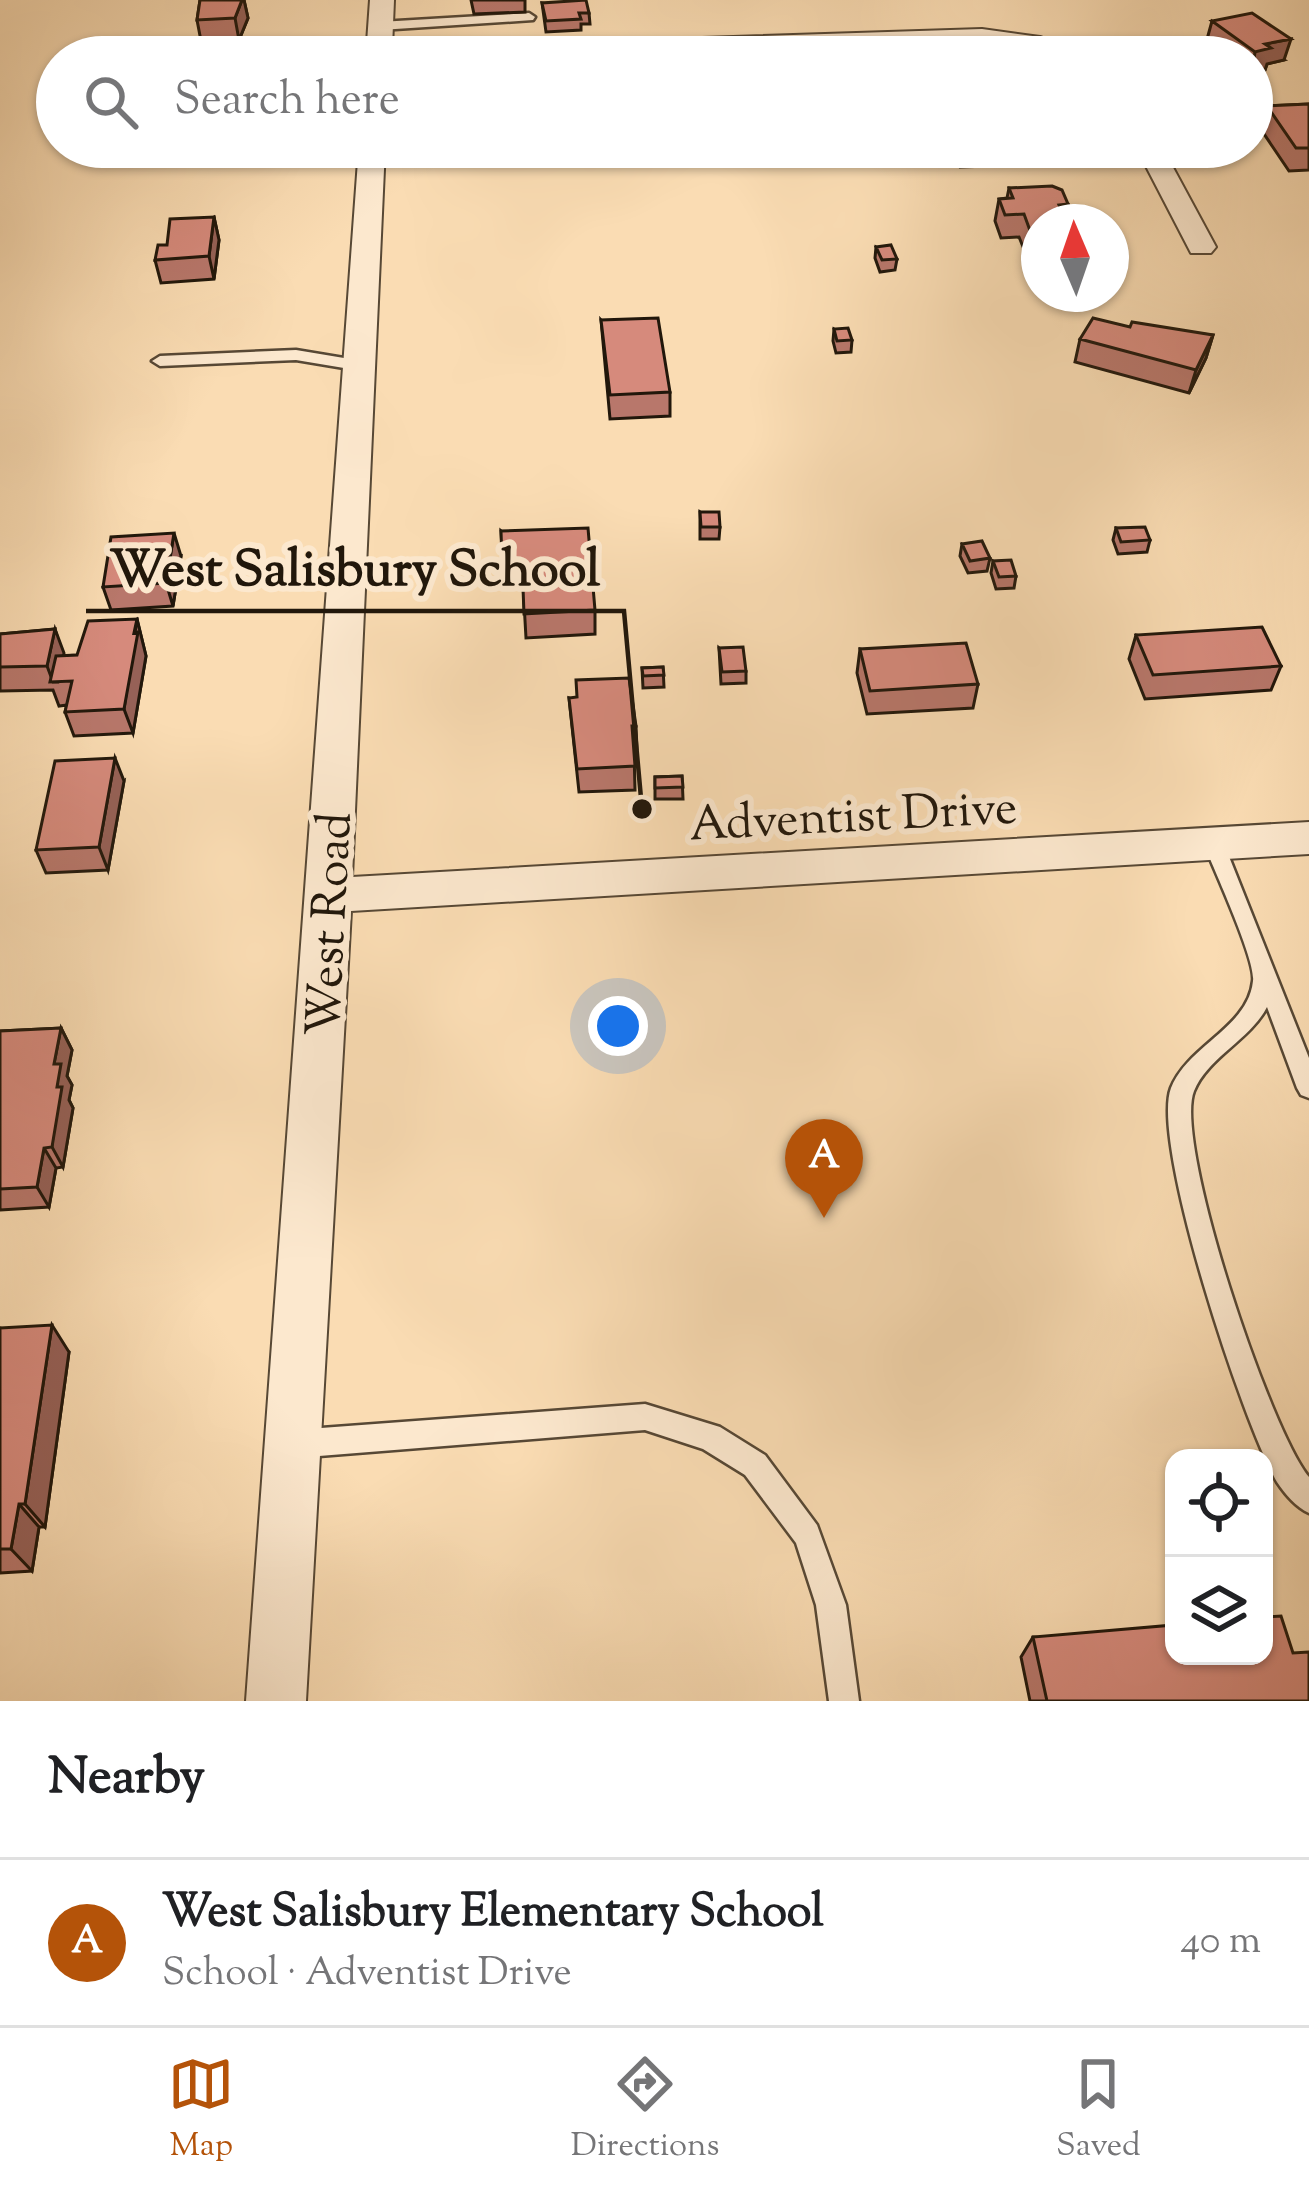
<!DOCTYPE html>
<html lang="en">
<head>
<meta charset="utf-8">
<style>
  :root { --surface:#fff; --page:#f2f2f2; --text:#202124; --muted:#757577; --line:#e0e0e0; --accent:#b45309 }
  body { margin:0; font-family:"Sorts Mill Goudy",serif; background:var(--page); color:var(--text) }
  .controls { position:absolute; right:36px; bottom:36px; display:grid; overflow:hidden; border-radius:24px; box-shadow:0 3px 9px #0004 }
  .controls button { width:108px; height:108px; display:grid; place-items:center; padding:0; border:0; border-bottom:3px solid var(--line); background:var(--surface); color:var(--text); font:60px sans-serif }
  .compass { position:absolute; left:1021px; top:204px; width:108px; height:108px; border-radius:50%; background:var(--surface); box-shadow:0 3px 9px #0004; rotate:358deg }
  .you { position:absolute; left:618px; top:1026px; width:42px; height:42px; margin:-30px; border:9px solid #fff; border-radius:50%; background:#1a73e8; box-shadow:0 0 0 18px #1a73e833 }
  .badge { display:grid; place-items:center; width:78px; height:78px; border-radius:50%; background:var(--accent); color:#fff; font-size:39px; font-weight:700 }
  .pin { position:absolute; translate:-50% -99px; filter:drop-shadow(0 3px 6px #0008) }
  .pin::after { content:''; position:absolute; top:63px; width:42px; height:36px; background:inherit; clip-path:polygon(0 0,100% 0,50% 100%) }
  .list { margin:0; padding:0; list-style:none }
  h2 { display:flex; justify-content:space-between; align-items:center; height:156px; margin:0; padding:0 48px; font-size:51px }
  h2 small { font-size:39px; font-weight:400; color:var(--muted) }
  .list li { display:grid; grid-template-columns:78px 1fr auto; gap:36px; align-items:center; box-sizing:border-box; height:168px; padding:0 48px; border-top:3px solid var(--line) }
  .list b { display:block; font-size:45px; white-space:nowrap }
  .list p { margin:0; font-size:39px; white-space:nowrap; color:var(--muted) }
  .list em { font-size:39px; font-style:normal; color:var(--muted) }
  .icon { flex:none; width:66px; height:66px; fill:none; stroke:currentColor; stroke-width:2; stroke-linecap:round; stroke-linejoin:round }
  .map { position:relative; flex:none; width:1309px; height:1701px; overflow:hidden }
  .search { position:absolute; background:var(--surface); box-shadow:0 3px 9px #0004; left:36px; right:36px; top:36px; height:132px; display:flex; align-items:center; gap:30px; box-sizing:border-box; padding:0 42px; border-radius:66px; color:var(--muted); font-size:45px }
  .sheet { height:324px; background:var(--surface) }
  nav { display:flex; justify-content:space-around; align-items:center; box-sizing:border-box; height:168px; border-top:3px solid var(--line); background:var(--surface); font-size:33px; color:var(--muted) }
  nav a { display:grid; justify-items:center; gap:6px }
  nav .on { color:var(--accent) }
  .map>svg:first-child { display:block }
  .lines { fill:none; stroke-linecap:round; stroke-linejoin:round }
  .service-casing { stroke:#574835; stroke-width:5 }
  .minor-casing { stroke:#574835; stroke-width:4 }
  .service { fill:#fce8ce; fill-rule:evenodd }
  .minor { fill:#fce8ce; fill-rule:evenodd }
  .wall { fill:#b8776b; stroke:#21170b; stroke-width:3 }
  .shaded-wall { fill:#966157; stroke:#21170b; stroke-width:3 }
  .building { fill:#d68a7c; stroke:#21170b; stroke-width:3 }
  .labels { text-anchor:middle; stroke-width:12; stroke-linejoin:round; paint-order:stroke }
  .street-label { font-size:48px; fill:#21170b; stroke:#fce8ce }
  .leader { fill:none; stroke:#21170b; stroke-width:4.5 }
  .callout-dot { fill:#21170b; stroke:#fce8ce; stroke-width:4.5 }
  .callout-label { font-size:51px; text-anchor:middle; font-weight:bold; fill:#21170b; stroke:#fce8ce; stroke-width:12; stroke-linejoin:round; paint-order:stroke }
</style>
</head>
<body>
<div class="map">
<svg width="1309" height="1701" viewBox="0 0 1309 1701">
  <rect width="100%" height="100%" fill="#fadcb3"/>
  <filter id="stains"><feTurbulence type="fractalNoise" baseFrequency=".00167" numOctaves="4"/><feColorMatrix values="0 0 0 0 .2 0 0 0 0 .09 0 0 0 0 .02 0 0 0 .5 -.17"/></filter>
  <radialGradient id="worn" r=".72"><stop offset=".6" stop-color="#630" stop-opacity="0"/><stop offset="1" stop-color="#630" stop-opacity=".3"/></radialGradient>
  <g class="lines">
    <defs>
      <path id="service" d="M529 13 535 17 533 20 380 30 374 26 380 22Z
        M296 350 356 360 364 365 356 370 296 360 160 366 152 361 160 356Z
        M1214 836 1221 838 1224 844 1309 1058V1098L1301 1095 1297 1088 1267 1007C1250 1040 1208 1057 1194 1091 1173 1143 1271 1433 1309 1477V1513C1296 1507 1285 1494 1277 1482 1244 1426 1150 1143 1171 1088 1188 1045 1248 1028 1253 981 1256 960 1214 870 1204 844L1207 838Z
        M645 1404 720 1427 765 1455 817 1525 846 1605 859 1701H829L816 1605 796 1543 745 1475 703 1449 645 1430 294 1458 284 1454 280 1444 284 1434 294 1430Z"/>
      <path id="minor" d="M370 0H394L392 48 982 29 1040 37 1094 57C1053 57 1016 43 975 44 772 46 570 57 366 57Z
        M359 147H385L352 877 1309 822V854L351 911 306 1701H246Z
        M1136 147H1162L1216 247 1211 253H1191Z"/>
    </defs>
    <use href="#service" class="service-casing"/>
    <use href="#minor" class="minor-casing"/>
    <use href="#service" class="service"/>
    <use href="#minor" class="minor"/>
  </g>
  <path class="wall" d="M200 0H244L248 18 239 40 201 41 197 20Z
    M471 0H525V12L474 14Z
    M542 3 589 13 590 24H581V30L546 32Z
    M1212 21 1284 60 1267 64 1265 70 1252 73V57H1226L1206 43Z
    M1309 104V170L1289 171 1260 128 1267 106Z
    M155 147H223V163L160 165Z
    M731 147H785L732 151Z
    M958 147 991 154 989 166 960 167 956 158Z
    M1009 188 1068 204 1065 218 1039 222V258L1028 259 1019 237 1001 238 995 221 999 199 1007 198Z
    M214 217 219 240 214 279 161 283 155 260 167 245Z
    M876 247 897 259 895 270 880 272 875 258Z
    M601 320 670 392V416L610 419Z
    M1130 327 1213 335 1206 358 1189 393 1075 362 1080 339Z
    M834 329 852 340 851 352 836 353 833 341Z
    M700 512 720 527 719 539H700Z
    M1116 528 1150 540 1147 552 1118 554 1113 540Z
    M501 531 595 610V634L526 638 523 585 504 586Z
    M962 544 990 558 987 571 968 573 960 556Z
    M181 556 173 606 111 610 103 587Z
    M993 561 1016 576 1014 588 996 589 991 573Z
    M137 619 146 656 133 733 74 736 65 712 67 705 59 706 53 690 0 691V634L55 629 63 656 77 655Z
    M1136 635 1281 666 1271 690 1145 699 1129 659Z
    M719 648 746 671V683L721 684Z
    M860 649 978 684 973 708 867 714 857 673Z
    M663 667 664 687 643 688 642 668Z
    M569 698 636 726 637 749 634 750 635 790 579 792Z
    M682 776 683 799H655V777Z
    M124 781 108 870 46 873 36 850Z
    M61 1028 72 1050 67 1076 72 1085 69 1100 73 1108 63 1167 56 1168 49 1207 0 1210V1031Z
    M0 1328 69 1352 45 1527H39L32 1571 0 1573Z
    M1033 1637 1293 1653 1309 1701H1030L1021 1657Z"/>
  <path class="shaded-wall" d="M242 0H244L248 18 239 40 235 18Z
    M1291 39 1284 60 1267 64 1265 70 1252 73 1255 52 1265 44Z
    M214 217 219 240 214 279 209 256Z
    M1213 335 1206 358 1189 393 1196 370Z
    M174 533 181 556 173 606 166 583Z
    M137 619 146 656 133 733 124 709Z
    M55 629 64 653 58 682H53L47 666Z
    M115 758 124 781 108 870 99 847Z
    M61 1028 72 1050 67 1076 72 1085 69 1100 73 1108 63 1167 52 1147 57 1087 54 1064Z
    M44 1148 56 1168 49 1207 37 1187Z
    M52 1325 69 1352 45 1527 25 1504Z
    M19 1504 39 1527 32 1571 11 1549Z"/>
  <path class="building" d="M200 0H242L235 18 197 20Z
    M586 0 589 13H579L581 19 546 21 542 3Z
    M1252 13 1291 39 1265 44 1271 48 1255 52 1212 21Z
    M233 48 231 57H192L194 49Z
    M1309 104V148H1296L1267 106Z
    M958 147H987L991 154 961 155Z
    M1052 186 1062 190 1068 204 1059 205 1067 222H1039V235L1032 236 1024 214 1005 215 999 199 1013 198 1009 188Z
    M214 217 209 256 155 260 158 245H167L170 219Z
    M891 245 897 259 882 260 876 247Z
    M658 318 670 392 610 395 601 320Z
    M1093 318 1130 327 1132 322 1213 335 1196 370 1080 339Z
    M848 328 852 340 837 341 834 329Z
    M700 512H719L720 527H701Z
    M1145 527 1150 540 1121 542 1116 528Z
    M588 528 595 610 524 614 522 561 502 562 501 531Z
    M174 533 166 583 103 587 111 537Z
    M982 541 990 558 970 561 962 544Z
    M1011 560 1016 576 999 577 993 561Z
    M137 619 134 633 138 632 124 709 65 712 72 681 50 682 56 656 77 655 88 621Z
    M1262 627 1281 666 1153 675 1136 635Z
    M55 629 47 666 0 667V634Z
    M966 643 978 684 870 691 860 649Z
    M743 647 746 671 722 672 719 648Z
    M663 667 664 675 643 676 642 668Z
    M629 678 636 726H632L635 766 577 769 569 698 577 697 576 680Z
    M115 758 99 847 36 850 55 761Z
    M682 776 683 787 655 788V777Z
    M61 1028 54 1064H61L57 1087H62L52 1147 44 1148 37 1187 0 1189V1031Z
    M52 1325 25 1504H19L11 1549H0V1328Z
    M1281 1616 1293 1653 1309 1652V1701H1047L1033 1637 1174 1625V1656H1264V1617Z"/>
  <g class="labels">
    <g class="street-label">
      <text transform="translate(853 814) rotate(-3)" y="17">Adventist Drive</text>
      <text transform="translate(327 924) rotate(-87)" y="17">West Road</text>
    </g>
  </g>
  <path class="leader" d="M642 809L624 611H86"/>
  <circle class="callout-dot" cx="642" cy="809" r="12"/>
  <g class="callout-label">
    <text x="355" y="585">West Salisbury School</text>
  </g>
  <rect width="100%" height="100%" filter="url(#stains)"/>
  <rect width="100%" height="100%" fill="url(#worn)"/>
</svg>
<div class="controls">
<button><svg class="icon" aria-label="locate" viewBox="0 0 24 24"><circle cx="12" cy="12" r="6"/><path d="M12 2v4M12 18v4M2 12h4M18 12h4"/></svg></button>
<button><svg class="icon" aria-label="layers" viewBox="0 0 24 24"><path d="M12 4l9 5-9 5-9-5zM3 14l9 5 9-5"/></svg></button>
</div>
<svg class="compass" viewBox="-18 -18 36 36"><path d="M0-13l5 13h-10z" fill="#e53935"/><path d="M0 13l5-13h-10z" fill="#757577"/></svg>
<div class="you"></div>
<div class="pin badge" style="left:824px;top:1218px">A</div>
<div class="search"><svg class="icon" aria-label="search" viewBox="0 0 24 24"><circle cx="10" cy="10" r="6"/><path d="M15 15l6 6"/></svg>Search here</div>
</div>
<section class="sheet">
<h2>Nearby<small></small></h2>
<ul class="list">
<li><span class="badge">A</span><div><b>West Salisbury Elementary School</b><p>School · Adventist Drive</p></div><em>40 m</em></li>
</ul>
</section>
<nav>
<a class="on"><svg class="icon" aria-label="map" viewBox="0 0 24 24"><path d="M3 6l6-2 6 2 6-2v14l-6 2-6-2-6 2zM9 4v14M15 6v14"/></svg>Map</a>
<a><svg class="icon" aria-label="directions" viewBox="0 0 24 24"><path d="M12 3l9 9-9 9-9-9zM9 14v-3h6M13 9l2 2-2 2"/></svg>Directions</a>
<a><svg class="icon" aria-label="saved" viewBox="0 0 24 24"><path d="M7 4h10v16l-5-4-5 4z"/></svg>Saved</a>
</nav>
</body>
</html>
